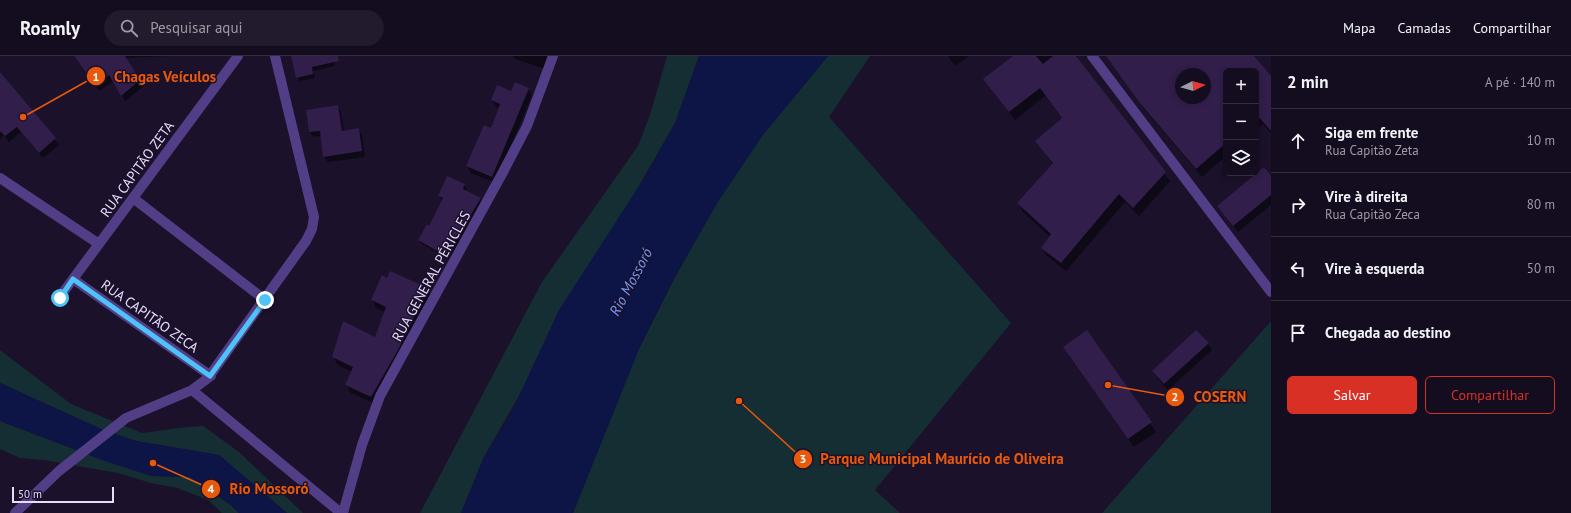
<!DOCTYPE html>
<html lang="pt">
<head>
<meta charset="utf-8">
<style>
  :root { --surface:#140d20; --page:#211b2d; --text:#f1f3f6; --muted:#9d9ca5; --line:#332d3e; --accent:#d93025 }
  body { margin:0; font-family:"PT Sans",sans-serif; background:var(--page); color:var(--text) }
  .controls { position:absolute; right:12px; top:12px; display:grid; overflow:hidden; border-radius:6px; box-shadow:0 2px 6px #0003 }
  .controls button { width:36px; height:36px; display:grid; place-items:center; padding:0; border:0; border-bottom:1px solid var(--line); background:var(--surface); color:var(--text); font:20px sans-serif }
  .compass { position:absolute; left:1175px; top:12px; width:36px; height:36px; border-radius:50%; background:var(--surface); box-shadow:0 2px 6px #0003; rotate:85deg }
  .scale { position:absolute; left:12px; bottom:10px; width:102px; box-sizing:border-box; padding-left:4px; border:2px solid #e7dbfe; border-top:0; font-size:11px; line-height:14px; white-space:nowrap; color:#e7dbfe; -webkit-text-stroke:3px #1b112a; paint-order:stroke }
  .stop { position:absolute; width:12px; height:12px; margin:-9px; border:3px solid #4fc3f7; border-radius:50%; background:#fff }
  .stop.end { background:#4fc3f7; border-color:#fff; box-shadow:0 1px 4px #0008 }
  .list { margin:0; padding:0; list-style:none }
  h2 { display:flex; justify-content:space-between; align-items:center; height:52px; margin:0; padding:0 16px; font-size:17px }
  h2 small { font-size:13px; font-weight:400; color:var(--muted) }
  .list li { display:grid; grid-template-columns:26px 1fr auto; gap:12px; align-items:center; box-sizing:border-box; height:64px; padding:0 16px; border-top:1px solid var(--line) }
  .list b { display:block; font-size:15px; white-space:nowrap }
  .list p { margin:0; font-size:13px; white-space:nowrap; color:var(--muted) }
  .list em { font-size:13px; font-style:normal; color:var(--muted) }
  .actions { display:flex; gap:8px; padding:12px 16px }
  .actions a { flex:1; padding:9px 0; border:1px solid var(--accent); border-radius:6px; text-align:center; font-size:14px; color:var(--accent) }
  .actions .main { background:var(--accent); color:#fff }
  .icon { flex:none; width:22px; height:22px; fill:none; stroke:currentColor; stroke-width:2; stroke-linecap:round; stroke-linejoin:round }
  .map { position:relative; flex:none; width:1271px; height:457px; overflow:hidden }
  header { display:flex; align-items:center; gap:24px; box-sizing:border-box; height:56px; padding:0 20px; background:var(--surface); border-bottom:1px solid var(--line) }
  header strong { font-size:19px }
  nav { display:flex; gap:22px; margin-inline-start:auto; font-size:14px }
  .search { width:280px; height:36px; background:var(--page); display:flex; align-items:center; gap:10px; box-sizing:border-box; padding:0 14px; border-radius:22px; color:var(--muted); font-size:15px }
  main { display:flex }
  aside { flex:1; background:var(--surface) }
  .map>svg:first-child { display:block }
  .green { fill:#152e33 }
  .water { fill:#0d1547 }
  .shadow { fill:#0007; fill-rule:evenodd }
  .building { fill:#311e4a; fill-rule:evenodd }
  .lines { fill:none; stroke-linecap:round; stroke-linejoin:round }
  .minor { stroke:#523e87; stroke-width:10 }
  .route { stroke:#4fc3f7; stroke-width:5 }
  .labels { text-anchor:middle; stroke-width:3; stroke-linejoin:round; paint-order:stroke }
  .street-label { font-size:14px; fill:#e7dbfe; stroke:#1b112a }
  .water-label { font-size:15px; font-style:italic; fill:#6d98fa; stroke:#1b112a }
  .leader { fill:none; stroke:#e8590c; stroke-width:1.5 }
  .callout-dot { fill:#e8590c; stroke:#1b112a; stroke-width:1.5 }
  .mark-label { font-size:12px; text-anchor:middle; font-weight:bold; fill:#fff }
  .callout-label { font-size:15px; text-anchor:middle; font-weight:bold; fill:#e8590c; stroke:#1b112a; stroke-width:3; stroke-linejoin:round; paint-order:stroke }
</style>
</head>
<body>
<header>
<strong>Roamly</strong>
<div class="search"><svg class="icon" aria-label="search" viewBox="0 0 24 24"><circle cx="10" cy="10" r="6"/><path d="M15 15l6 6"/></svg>Pesquisar aqui</div>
<nav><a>Mapa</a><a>Camadas</a><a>Compartilhar</a></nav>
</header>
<main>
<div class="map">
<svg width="1271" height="457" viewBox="0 0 1271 457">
  <rect width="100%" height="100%" fill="#1b112a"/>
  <path class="green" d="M667 0H699L675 67 484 401 461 457H420L542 226 638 90 650 59Z
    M828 0H870L829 61 1011 267 875 434 900 457H573L639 292 675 221 717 147 762 80Z
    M1271 265V457H1102Z
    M0 294 71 348 142 377 188 371 203 370 239 396 303 457H287L219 399 136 385 101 373 0 327Z
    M0 365 105 405 152 420 190 421 231 449 239 457H222L208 444 177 432 151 427 118 417 44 404 20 402 0 393Z"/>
  <path class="water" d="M699 0H828L762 80 717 147 675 221 639 293 573 457H461L484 401 511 357 559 254 646 119 675 67Z
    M0 327 101 373 136 385 219 399 287 457H239L231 449 190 421 152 420 105 405 0 365Z"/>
  <path class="shadow" d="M74 0H170L125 2 143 31 125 45 114 25 99 35Z
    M292 0H333L335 10 313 15 315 22 299 25Z
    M513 0H549L545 13 515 3Z
    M948 0H969L955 10Z
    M1014 0H1078L1076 2 1170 125 1139 160 1125 146 1066 215 1047 200 1042 192 1050 181 1023 156 1018 147 1053 108 1037 85 1063 63 1045 40 1015 64 984 23Z
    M1106 0H1251L1271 23V77L1263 68 1256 74V15H1226V100L1202 121 1145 54ZM1181 18H1205V42H1181Z
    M0 17 59 89 43 102 21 76 9 86 4 79 0 83Z
    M528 33 532 39 496 127 471 117 467 110 491 74 500 53 496 51 492 44 512 36Z
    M337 50 341 56 344 76 359 74 362 79 365 101 328 106 324 101 321 80 313 81 310 76Z
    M1271 122V149L1238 176 1218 150Z
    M464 129 467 133 466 135 481 143 483 147 449 203 422 188 419 184 430 171 443 145 439 140Z
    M427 233 432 241 376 348 351 337 346 329 352 316 338 309 333 301 375 282 385 256 376 252 372 244Z
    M1087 275 1156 376 1134 391 1069 300Z
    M1208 288 1212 294 1168 334 1157 322 1153 315Z"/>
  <path class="building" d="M74 0H125L140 24 121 40 109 19 95 29Z
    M291 0H338L339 5 312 11 313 18 296 22Z
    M1013 0H1036L1043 8 1053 0H1076L1166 116 1133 152 1119 138 1061 207 1041 192 1051 178 1017 147 1053 107 1035 85 1062 62 1040 32 1009 56 983 23Z
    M1106 0H1254L1271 20V75L1256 58V15H1226V87L1196 113 1139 46ZM1181 18H1205V42H1181Z
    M0 16 56 82 39 97 17 71 5 80 0 75Z
    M515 26 529 32 492 121 466 110 484 69 491 72 500 48 491 44 497 29 511 35Z
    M338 49 342 75 359 72 362 95 323 101 320 75 309 76 306 54Z
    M1264 111 1271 120V139L1233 170 1217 150Z
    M447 120 465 128 463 133 481 142 446 200 418 184 427 168 429 170 443 142 438 140Z
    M390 215 428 232 398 294 371 341 345 329 353 311 332 301 343 265 375 281 386 251 371 244 382 219 387 222Z
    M1087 274 1152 366 1128 383 1063 291Z
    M1196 274 1209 287 1164 328 1152 315Z"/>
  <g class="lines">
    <path class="minor" d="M1092 0 1271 236
      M0 122 99 188
      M133 142 265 244
      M73 223 211 320
      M59 242 238 0
      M192 334 341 457
      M15 457 59 415 126 362 192 334 208 322 306 185 312 173 314 161 275 0
      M343 457 362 389 380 340 503 116 527 70 553 0"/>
  </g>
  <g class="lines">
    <path class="route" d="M60 242 73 223 210 320 265 244"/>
  </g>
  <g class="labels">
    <g class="street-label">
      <text transform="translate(137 113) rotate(-54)" y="5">RUA CAPITÃO ZETA</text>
      <text transform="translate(431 220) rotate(-61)" y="5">RUA GENERAL PÉRICLES</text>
      <text transform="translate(150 260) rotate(35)" y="5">RUA CAPITÃO ZECA</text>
    </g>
    <g class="water-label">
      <text transform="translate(631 226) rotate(-62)" y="5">Rio Mossoró</text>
    </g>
  </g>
  <path class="leader" d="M23 61L96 20M1108 329L1175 341M739 345L803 403M153 407L211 433"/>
  <g class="callout-dot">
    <circle cx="23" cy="61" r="4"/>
    <circle cx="1108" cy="329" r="4"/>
    <circle cx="739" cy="345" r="4"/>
    <circle cx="153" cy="407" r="4"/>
    <circle cx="96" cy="20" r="10"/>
    <circle cx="1175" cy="341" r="10"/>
    <circle cx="803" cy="403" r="10"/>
    <circle cx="211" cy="433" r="10"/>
  </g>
  <g class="mark-label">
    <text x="96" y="25">1</text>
    <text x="1175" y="345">2</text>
    <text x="803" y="407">3</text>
    <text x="211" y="437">4</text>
  </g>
  <g class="callout-label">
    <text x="165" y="26">Chagas Veículos</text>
    <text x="1220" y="346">COSERN</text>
    <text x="942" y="408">Parque Municipal Maurício de Oliveira</text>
    <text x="269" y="438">Rio Mossoró</text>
  </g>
</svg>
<div class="controls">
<button>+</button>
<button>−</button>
<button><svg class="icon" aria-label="layers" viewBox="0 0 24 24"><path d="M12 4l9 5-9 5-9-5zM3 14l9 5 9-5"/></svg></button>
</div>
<svg class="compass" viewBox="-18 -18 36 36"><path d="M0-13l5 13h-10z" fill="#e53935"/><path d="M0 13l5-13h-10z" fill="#9d9ca5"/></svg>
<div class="scale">50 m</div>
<div class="stop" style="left:60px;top:242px"></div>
<div class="stop end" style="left:265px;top:244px"></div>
</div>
<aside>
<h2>2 min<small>A pé · 140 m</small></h2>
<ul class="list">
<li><svg class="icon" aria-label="ahead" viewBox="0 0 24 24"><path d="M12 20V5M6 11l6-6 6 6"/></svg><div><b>Siga em frente</b><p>Rua Capitão Zeta</p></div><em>10 m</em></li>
<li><svg class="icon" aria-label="right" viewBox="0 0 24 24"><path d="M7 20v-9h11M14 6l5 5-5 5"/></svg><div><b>Vire à direita</b><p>Rua Capitão Zeca</p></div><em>80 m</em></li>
<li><svg class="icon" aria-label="left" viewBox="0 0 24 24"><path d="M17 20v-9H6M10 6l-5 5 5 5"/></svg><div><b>Vire à esquerda</b></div><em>50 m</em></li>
<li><svg class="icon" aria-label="arrive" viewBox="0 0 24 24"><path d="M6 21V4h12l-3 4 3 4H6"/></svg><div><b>Chegada ao destino</b></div></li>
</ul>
<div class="actions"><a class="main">Salvar</a><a>Compartilhar</a></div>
</aside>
</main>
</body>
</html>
